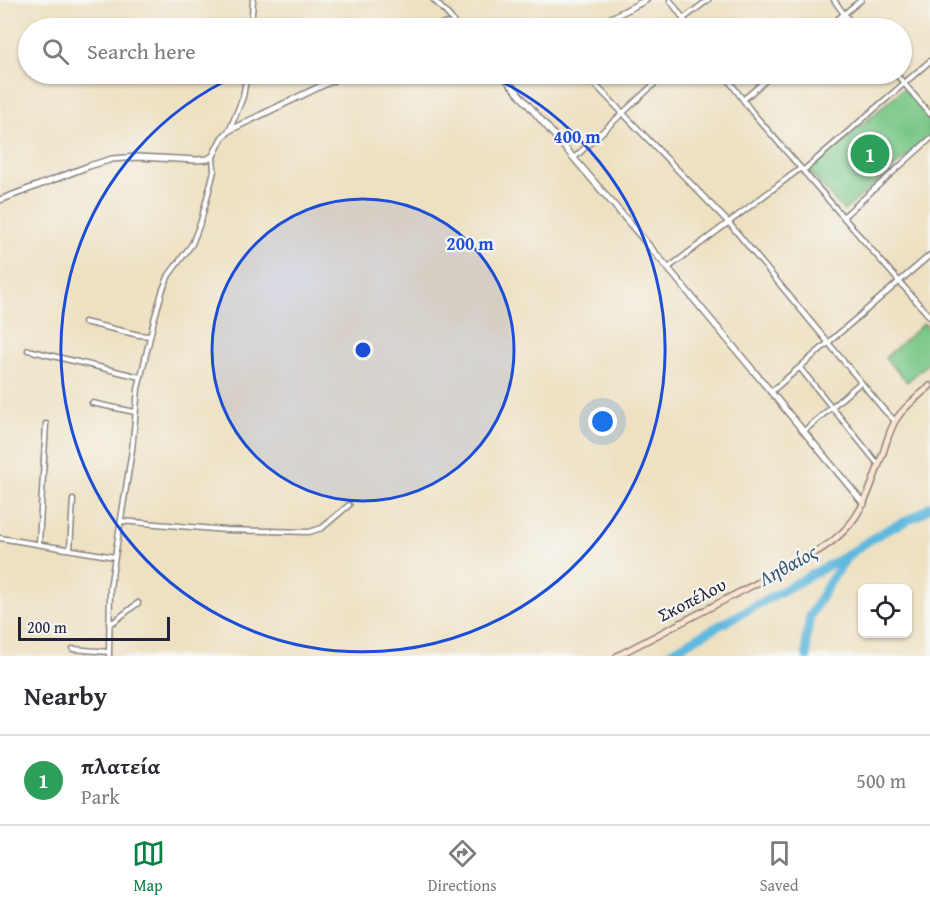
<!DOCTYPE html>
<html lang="en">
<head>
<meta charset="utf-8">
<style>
  :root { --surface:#fff; --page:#f2f2f3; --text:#2b2b33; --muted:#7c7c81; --line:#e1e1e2; --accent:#0b8043 }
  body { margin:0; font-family:"Gentium Book Plus",serif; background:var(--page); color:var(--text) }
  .controls { position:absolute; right:18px; bottom:18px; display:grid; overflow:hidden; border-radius:9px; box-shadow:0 2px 4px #0004 }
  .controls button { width:54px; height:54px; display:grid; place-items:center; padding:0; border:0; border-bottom:2px solid var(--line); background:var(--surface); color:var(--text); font:30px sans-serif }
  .scale { position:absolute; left:18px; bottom:15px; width:152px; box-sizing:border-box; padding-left:6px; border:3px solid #22223b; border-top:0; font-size:16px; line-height:21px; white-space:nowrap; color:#22223b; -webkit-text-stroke:4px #f6f6f2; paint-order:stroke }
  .you { position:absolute; left:603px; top:422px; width:21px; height:21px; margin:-15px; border:4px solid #fff; border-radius:50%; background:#1a73e8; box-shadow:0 0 0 9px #1a73e833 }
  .badge { display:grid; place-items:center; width:39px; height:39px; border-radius:50%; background:var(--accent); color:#fff; font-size:20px; font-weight:700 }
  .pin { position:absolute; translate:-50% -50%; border:3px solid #fff; box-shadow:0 2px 6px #0006 }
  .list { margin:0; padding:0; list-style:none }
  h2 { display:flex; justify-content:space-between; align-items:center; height:78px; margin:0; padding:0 24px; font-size:26px }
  h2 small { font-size:20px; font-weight:400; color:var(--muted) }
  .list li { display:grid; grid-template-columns:39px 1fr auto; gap:18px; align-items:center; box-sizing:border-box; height:90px; padding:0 24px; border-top:2px solid var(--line) }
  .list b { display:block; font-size:22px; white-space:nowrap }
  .list p { margin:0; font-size:20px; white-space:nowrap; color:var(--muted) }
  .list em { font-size:20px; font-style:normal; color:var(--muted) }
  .icon { flex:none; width:33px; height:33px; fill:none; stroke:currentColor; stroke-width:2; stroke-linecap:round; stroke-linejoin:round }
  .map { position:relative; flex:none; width:930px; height:656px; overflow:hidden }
  .search { position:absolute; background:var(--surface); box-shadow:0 2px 4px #0004; left:18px; right:18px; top:18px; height:66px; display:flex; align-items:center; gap:15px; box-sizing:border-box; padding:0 21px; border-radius:33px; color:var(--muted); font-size:22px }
  .sheet { height:168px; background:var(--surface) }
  nav { display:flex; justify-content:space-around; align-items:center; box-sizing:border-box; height:84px; border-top:2px solid var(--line); background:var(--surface); font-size:16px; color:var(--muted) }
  nav a { display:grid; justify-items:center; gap:3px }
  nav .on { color:var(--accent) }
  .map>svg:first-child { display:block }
  .green { fill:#78c686; stroke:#4d7460; stroke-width:1.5 }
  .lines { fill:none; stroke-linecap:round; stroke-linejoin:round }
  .river { stroke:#5fb8dd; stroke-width:9 }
  .minor-casing { stroke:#88827e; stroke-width:7 }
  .tertiary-casing { stroke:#88827e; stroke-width:8 }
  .secondary-casing { stroke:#88827e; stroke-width:8 }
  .minor { stroke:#fff; stroke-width:4 }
  .tertiary { stroke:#fff; stroke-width:5 }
  .secondary { stroke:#fde4d0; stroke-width:5 }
  .ring { fill:none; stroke:#1d4ed8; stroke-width:3 }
  .labels { text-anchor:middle; stroke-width:4.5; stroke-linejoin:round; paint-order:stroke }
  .street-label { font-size:18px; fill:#22223b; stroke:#f6f6f2 }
  .water-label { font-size:20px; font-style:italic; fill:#375674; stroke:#f6f6f2 }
  .centre { fill:#1d4ed8; stroke:#f6f6f2; stroke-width:3 }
  .ring-label { font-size:18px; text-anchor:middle; font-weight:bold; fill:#1d4ed8; stroke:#f6f6f2; stroke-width:4.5; stroke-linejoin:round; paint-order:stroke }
</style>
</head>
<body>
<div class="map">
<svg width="930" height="656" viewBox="0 0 930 656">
  <rect width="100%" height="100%" fill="#f6f6f2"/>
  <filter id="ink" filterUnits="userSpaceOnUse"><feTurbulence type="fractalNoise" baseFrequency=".0167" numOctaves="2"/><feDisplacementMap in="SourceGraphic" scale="12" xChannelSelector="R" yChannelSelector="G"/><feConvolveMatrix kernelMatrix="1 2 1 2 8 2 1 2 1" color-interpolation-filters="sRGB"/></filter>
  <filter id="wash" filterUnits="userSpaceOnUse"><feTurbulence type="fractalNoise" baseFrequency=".008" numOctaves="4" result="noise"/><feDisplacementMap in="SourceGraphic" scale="24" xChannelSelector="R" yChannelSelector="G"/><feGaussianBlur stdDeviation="1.35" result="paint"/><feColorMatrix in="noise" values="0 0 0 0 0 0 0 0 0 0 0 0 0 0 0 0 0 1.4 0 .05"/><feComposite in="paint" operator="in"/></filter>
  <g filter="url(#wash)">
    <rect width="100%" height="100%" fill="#eee1c2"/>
    <path class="green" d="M904 88 930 119V136L844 211 809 171Z
      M924 323 930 330V362L907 382 885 358Z"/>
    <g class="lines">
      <path class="river" d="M664 656 853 552C864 543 876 536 889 529 903 522 919 517 930 506
        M807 656 806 639 810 616 829 583 848 556"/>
    </g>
  </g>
  <g filter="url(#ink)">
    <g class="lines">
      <defs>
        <path id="minor" d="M434 0 451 18 455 25
          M670 0 690 28
          M834 0 844 14 856 28
          M683 19 708 0
          M251 28 253 0
          M827 28 861 0
          M585 74 729 223 884 410 895 421
          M724 74 752 112 930 317
          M896 74 930 114
          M743 100 773 74
          M230 129 243 97 247 74
          M574 158 665 74
          M804 170 930 61
          M843 217 930 139
          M668 268 801 168
          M84 322 139 335 150 336
          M28 350 140 377
          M800 368 878 464
          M771 392 930 255
          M92 403 135 412
          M804 431 861 382
          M121 521 226 530 309 532 322 528 349 505
          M0 538 115 557
          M39 543 46 424
          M70 549 73 500
          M109 624 115 621 138 603
          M73 649 109 652
          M109 656 110 588 132 450 138 389 154 320 163 289 169 275 192 244 201 221 214 171 213 156"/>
        <path id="tertiary" d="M433 28C442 23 450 22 459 28
          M592 28 646 0
          M503 74 506 79 668 268 864 504
          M0 200 89 166 112 159 138 157 197 160 208 159 213 156 222 138 230 130 346 74"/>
        <path id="secondary" d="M617 656 811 555C859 529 866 500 883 453 887 441 890 428 897 418 905 406 919 396 930 386"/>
      </defs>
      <use href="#minor" class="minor-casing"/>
      <use href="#tertiary" class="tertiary-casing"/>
      <use href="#secondary" class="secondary-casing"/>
      <use href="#minor" class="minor"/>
      <use href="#tertiary" class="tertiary"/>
      <use href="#secondary" class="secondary"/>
    </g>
  </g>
  <circle cx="363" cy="350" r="151" fill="#1d4ed8" fill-opacity=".12"/>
  <g class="ring">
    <circle cx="363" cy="350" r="151"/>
    <path d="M486 74A302 302 0 1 1 240 74"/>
  </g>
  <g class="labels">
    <g class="street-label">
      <text transform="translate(692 600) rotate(-27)" y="6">Σκοπέλου</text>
    </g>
    <g class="water-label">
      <text transform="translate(788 565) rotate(-29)" y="7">Ληθαίος</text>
    </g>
  </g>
  <circle cx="363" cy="350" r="9" class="centre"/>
  <g class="ring-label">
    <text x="577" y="143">400 m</text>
    <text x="470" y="250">200 m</text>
  </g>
</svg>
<div class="controls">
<button><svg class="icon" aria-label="locate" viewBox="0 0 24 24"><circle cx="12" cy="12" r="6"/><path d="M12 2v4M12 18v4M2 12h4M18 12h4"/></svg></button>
</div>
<div class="scale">200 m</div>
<div class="you"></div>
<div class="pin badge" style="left:870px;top:154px;background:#2e9e5b">1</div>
<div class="search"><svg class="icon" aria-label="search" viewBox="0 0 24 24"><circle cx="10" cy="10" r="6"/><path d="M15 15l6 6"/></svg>Search here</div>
</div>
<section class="sheet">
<h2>Nearby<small></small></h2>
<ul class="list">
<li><span class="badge" style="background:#2e9e5b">1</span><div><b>πλατεία</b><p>Park</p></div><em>500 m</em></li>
</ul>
</section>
<nav>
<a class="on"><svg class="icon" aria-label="map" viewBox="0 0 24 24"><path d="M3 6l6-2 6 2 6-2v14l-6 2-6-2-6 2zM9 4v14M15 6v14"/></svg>Map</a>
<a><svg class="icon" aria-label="directions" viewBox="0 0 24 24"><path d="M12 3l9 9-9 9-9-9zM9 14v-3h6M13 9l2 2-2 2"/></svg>Directions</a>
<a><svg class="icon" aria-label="saved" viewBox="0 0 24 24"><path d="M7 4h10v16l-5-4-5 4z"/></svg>Saved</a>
</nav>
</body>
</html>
